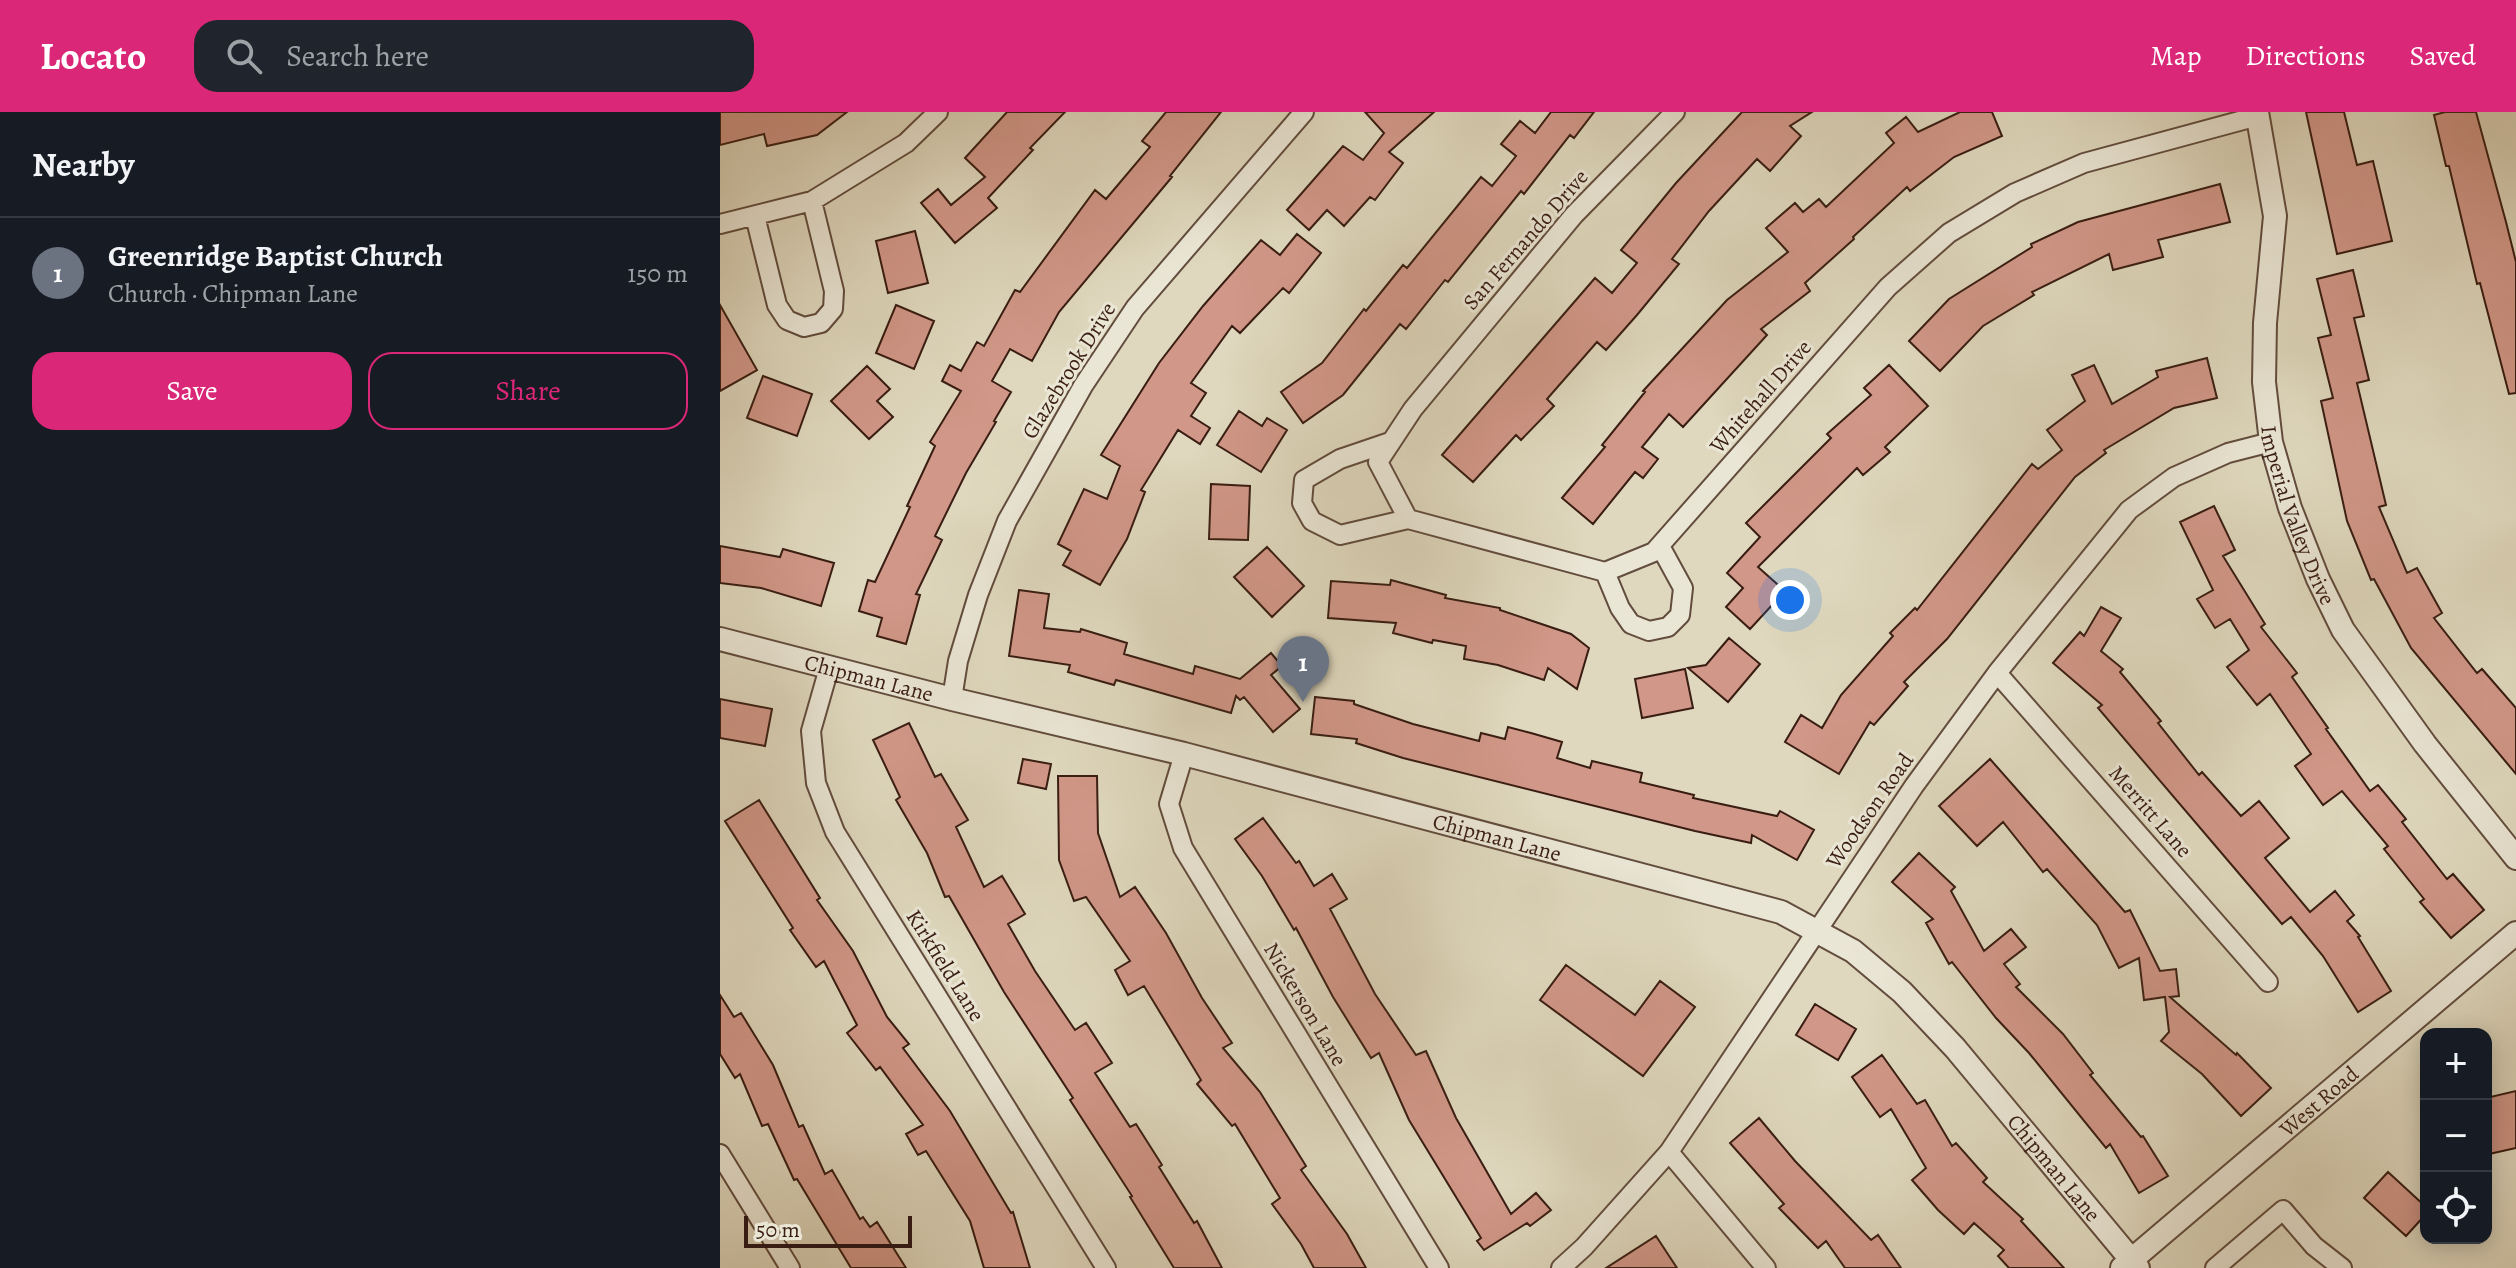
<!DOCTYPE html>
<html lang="en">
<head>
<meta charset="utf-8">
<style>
  :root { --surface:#171b24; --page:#20242c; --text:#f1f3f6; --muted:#9ea1a6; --line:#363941; --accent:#db2777 }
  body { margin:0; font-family:Alegreya,serif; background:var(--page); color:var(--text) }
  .controls { position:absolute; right:24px; bottom:24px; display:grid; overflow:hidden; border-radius:16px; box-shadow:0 4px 20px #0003 }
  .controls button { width:72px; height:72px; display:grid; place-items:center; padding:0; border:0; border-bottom:2px solid var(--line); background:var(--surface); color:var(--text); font:40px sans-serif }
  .scale { position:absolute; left:24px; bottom:20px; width:168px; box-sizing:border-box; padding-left:8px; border:4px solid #391d12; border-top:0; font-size:22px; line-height:28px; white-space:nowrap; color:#391d12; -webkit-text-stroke:6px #eae6d5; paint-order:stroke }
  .you { position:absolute; left:1070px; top:488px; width:28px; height:28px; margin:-20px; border:6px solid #fff; border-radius:50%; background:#1a73e8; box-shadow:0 0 0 12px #1a73e833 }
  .badge { display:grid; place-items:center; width:52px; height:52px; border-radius:50%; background:var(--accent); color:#fff; font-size:26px; font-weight:700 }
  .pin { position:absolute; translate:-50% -66px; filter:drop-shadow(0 2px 4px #0008) }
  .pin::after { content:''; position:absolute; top:42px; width:28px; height:24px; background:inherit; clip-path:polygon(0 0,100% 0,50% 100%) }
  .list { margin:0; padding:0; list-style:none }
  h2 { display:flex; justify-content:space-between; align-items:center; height:104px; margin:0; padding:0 32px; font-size:34px }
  h2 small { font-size:26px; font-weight:400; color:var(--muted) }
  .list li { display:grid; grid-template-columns:52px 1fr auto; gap:24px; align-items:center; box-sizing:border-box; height:112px; padding:0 32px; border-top:2px solid var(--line) }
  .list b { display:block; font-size:30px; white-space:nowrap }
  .list p { margin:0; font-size:26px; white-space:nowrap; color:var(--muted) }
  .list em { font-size:26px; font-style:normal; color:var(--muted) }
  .actions { display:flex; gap:16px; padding:24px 32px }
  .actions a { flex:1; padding:18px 0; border:2px solid var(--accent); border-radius:24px; text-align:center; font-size:28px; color:var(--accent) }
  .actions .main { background:var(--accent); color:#fff }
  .icon { flex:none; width:44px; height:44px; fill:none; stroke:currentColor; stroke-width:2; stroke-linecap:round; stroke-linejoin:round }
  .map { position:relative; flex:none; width:1796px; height:1156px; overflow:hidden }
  header { display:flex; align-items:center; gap:48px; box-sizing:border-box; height:112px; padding:0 40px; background:var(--accent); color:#fff }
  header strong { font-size:38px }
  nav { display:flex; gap:44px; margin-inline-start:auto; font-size:28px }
  .search { width:560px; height:72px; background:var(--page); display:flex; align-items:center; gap:20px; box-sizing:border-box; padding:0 28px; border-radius:24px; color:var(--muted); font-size:30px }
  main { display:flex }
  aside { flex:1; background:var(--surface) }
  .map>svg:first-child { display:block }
  .building { fill:#d19788; stroke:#391d12; stroke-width:2 }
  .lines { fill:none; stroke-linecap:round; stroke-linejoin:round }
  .minor-casing { stroke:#624c3d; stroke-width:22 }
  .tertiary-casing { stroke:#624c3d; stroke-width:26 }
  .minor { stroke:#eae6d5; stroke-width:18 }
  .tertiary { stroke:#eae6d5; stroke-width:22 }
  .labels { text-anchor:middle; stroke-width:6; stroke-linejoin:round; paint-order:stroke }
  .street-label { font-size:22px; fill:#391d12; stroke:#eae6d5 }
</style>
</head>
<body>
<header>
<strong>Locato</strong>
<div class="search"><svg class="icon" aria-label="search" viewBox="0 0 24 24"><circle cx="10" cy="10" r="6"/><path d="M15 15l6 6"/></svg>Search here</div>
<nav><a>Map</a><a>Directions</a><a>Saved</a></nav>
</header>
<main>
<aside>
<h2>Nearby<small></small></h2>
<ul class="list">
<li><span class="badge" style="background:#6b7280">1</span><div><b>Greenridge Baptist Church</b><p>Church · Chipman Lane</p></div><em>150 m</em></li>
</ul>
<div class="actions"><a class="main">Save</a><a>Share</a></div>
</aside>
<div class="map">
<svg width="1796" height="1156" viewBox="0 0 1796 1156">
  <rect width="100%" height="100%" fill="#dfd8be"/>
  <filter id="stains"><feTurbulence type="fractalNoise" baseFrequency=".0025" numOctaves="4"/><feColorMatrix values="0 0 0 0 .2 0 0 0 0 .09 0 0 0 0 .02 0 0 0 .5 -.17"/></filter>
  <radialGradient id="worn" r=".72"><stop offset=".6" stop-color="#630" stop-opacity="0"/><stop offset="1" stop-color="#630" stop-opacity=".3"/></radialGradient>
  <path class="building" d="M0 0H127L97 23 47 34 44 22 0 33Z
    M287 0H345L310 36 313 38 268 86 277 96 235 131 201 91 218 77 231 93 265 65 245 46Z
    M446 0H501L450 64 452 65 339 200 312 249 290 237 272 269 291 280 274 309 276 310 246 361 215 424 222 428 196 482 200 483 186 532 157 524 162 506 139 499 148 468 155 470 190 395 187 394 215 334 210 330 241 279 222 269 230 253 241 259 257 230 264 234 295 178 300 180 375 78 386 87 430 35 422 29Z
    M645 0H714L669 40 683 51 655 88 650 85 624 114 607 98 589 118 567 98 623 34 643 48 664 21Z
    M831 0H874L854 26 850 23 804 82 801 79 728 170 725 168 686 217 680 212 623 283 583 311 561 280 602 251 644 197 646 199 683 153 687 156 761 65 772 74 796 44 781 32 800 9 815 21Z
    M1022 0H1092L1070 14 1081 24 1050 59 1037 47 989 99 952 147 959 152 917 203 886 238 877 230 827 287 834 294 801 328 796 323 753 370 722 343 875 166 892 181 917 151 901 138 956 71Z
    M1240 0H1272L1282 24 1234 45 1190 79 1187 75 1133 125 1134 127 1085 171 1090 179 1041 217 1047 223 963 315 949 302 922 335 938 347 923 366 915 360 873 412 842 386 885 335 882 333 925 280 923 279 1007 188 1068 140 1046 116 1075 91 1083 100 1099 87 1106 95 1174 31 1166 21 1186 5 1198 20Z
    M1586 0H1624L1637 53 1653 49 1672 129 1617 142Z
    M1725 0H1756L1786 110 1796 150V281L1789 282 1760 171 1757 172 1729 54H1726L1714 3Z
    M1500 72 1510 110 1438 128 1443 145 1393 158 1389 142 1312 180 1314 183 1263 214 1220 259 1189 229 1229 187 1312 135 1311 132 1358 110Z
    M195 119 208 171 168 181 156 129Z
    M577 122 601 141 569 181 563 176 520 221 512 214 471 271 486 281 471 304 490 316 480 332 458 318 421 378 425 380 407 427 380 473 343 453 351 439 338 432 364 377 387 387 400 354 381 343 439 251 483 194 541 128 560 143Z
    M1633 158 1644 204 1634 206 1649 268 1637 271 1666 393 1659 395 1687 461 1697 456 1722 501 1714 506 1757 561 1762 557 1796 596V662L1691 536 1654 467 1651 468 1627 409 1601 289 1613 286 1598 226 1611 223 1597 167Z
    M0 193 37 258 0 279Z
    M176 193 214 209 194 257 156 241Z
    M1487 246 1497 286 1454 296 1384 338 1386 341 1355 365 1227 527 1184 570 1188 574 1154 613 1150 610 1119 662 1065 630 1081 603 1102 616 1121 583 1173 524 1170 521 1195 496 1197 498 1312 352 1318 357 1342 338 1327 318 1365 289 1352 263 1374 253 1392 292 1438 265 1436 259Z
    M1169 253 1208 294 1165 335 1170 340 1143 363 1137 356 1038 455 1065 479 1030 517 1006 495 1023 476 1007 461 1040 425 1026 411 1111 326 1107 322 1151 283 1144 276Z
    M147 254 170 277 157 289 173 305 149 327 111 289Z
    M43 264 92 282 77 324 27 306Z
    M519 299 542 314 547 306 567 318 541 360 497 333Z
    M491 372 530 374 528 428 489 427Z
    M1494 394 1515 438 1503 444 1545 512 1541 515 1577 561 1572 565 1608 616 1606 617 1650 679 1658 673 1686 707 1682 710 1727 767 1733 762 1764 798 1731 826 1700 790 1704 787 1664 737 1668 734 1622 679 1603 693 1575 654 1591 642 1550 582 1537 593 1507 555 1529 538 1510 507 1495 516 1477 487 1493 478 1460 410Z
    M0 434 60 445 63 437 114 451 101 494 41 476 0 471Z
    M547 435 584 474 552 505 514 465Z
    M671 468 726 483 725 486 780 496V498L851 522 869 536 857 577 828 556 824 568 778 553 744 547 746 534 713 528 712 531 673 521 676 511 608 506 611 469 670 473Z
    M299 478 329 482 324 516 360 520 361 517 407 531 404 542 473 562 475 554 520 567 551 541 562 554 551 563 580 597 553 620 524 585 520 588 516 584 511 601 396 568 394 573 348 560 350 553 289 544Z
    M1381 495 1401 506 1381 539 1403 557 1400 560 1441 609 1438 611 1479 663 1482 660 1521 704 1539 689 1569 726 1545 746 1590 800 1615 779 1634 803 1627 809 1640 824 1638 825 1671 879 1638 900 1603 844 1571 805 1562 812 1378 596 1382 593 1333 551 1360 520 1364 524Z
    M1009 526 1040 552 1008 590 968 556 986 553Z
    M965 557 973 596 922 606 915 567Z
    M595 585 634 589V592L693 612 759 629 761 621 785 627 788 615 811 621 842 630 837 646 870 656 872 649 922 661 920 670 974 683 973 686 1057 704 1060 699 1094 718 1077 748 1032 723 1031 731 975 719 683 646 636 631 637 627 591 622Z
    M0 587 52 597 45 634 0 626Z
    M189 611 215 665 221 662 248 708 236 715 264 775 282 764 305 802 288 812 315 859 355 918 366 911 392 951 375 961 410 1015 416 1012 442 1053 439 1055 474 1111 477 1109 502 1156H454L410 1085 412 1084 350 988 353 986 284 880 229 784 225 785 207 741 176 688 180 685 153 628Z
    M303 647 331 652 326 677 298 671Z
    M1270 647 1405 800 1410 798 1440 859 1456 857 1459 884 1450 885 1516 943 1517 941 1551 976 1521 1004 1482 962 1441 929 1449 920 1445 885 1424 888 1419 846 1399 856 1377 813 1327 757 1323 760 1283 710 1257 734 1219 694Z
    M338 664H377L378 721 400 785 415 775 446 821 482 886 512 931 503 936 540 980 586 1054 581 1058 627 1122 646 1156H594L581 1132 552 1092 560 1086 515 1012 512 1014 477 972 481 968 424 874 408 883 395 858 410 849 366 785 354 789 339 748Z
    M39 688 100 786 97 788 133 839 167 905 189 932 183 936 230 999 291 1101 293 1100 310 1156H264L250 1109 206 1039 198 1043 186 1022 203 1013 160 955 156 958 127 921 137 913 104 849 96 855 70 818 73 816 5 709Z
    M543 706 576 751 579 749 594 774 612 762 627 787 610 797 655 882 696 943 706 939 736 1006 791 1102 816 1081 831 1098 810 1114 807 1111 764 1138 757 1129 761 1126 689 1008 659 941 651 946 613 885 576 816 574 818 542 764 515 727Z
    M1199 741 1235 775 1231 779 1264 839 1291 817 1306 835 1284 852 1300 872 1296 875 1343 922 1373 961 1370 963 1421 1025 1423 1024 1448 1064 1419 1081 1390 1032 1386 1036 1309 941 1276 906 1232 850 1229 852 1206 811 1213 807 1172 770Z
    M846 853 915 903 940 869 975 895 923 964 820 888Z
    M0 883 14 905 21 901 53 953 79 1015 83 1013 105 1062 112 1058 140 1107 143 1105 150 1115 157 1110 186 1156H131L77 1067 74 1068 48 1012 42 1014 20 962 15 966 0 942Z
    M1095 892 1136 917 1118 948 1076 923Z
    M1162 943 1197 992 1205 988 1232 1034 1236 1031 1267 1066 1263 1070 1303 1107 1301 1109 1344 1156H1289L1278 1144 1284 1138 1254 1111 1244 1122 1218 1098 1192 1068 1206 1056 1171 997 1160 1005 1132 965Z
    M1796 979V1036L1769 1042 1766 1031V986Z
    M1039 1006 1075 1049 1151 1128 1158 1123 1181 1156H1125L1106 1129 1098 1136 1059 1096 1064 1092 1010 1031Z
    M1668 1060 1706 1095V1102L1686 1124 1644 1086Z
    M936 1124 957 1156H886Z"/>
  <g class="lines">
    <defs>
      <path id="minor" d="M955 0 854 103 693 297 658 350 688 407 885 460 934 440 1168 175 1229 121 1295 81 1364 51 1538 4
        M35 104 57 193 67 208 84 215 101 211 113 197 114 179 92 89
        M0 112 92 89 186 31 218 0
        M670 330 620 347 584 368 582 391 592 409 620 423 688 407
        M885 460 900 496 911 512 929 519 948 515 960 503 963 476 940 434
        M109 556 91 619 96 671 115 720 386 1156
        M1277 561 1548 870
        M232 587 238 549 258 483 287 409 363 274 415 196 584 0
        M464 642 449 692 463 736 719 1156
        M949 1040 1046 1156
        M0 1042 70 1156
        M841 1156 864 1135 949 1040 1194 674 1277 561 1409 398 1454 365 1508 341 1551 330
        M1495 1156 1563 1098 1594 1134 1622 1156"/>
      <g id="tertiary">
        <path id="s1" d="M1537 0 1555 104 1545 211 1544 270 1551 330 1570 396 1598 467 1623 518 1705 632 1796 746"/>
        <path id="s2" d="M0 527 232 587 464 642 1061 800 1133 839 1182 880 1235 936 1418 1156"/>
        <path id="s3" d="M1402 1156 1796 821"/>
      </g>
    </defs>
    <use href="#minor" class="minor-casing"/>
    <use href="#tertiary" class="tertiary-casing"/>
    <use href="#minor" class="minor"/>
    <use href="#tertiary" class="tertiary"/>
  </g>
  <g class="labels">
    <g class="street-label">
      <text transform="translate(805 127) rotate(-49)" y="8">San Fernando Drive</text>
      <text transform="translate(348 258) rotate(-58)" y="8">Glazebrook Drive</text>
      <text transform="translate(1040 284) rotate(-49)" y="8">Whitehall Drive</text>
      <text dy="8" stroke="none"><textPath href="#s1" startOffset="410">Imperial Valley Drive</textPath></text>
      <text dy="8" stroke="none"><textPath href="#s2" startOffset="154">Chipman Lane</textPath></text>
      <text transform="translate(1149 698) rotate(-55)" y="8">Woodson Road</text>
      <text transform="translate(1431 699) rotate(49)" y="8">Merritt Lane</text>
      <text dy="8" stroke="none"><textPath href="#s2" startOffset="802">Chipman Lane</textPath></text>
      <text transform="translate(226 853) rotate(58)" y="8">Kirkfield Lane</text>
      <text transform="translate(586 892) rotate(59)" y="8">Nickerson Lane</text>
      <text dy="8" stroke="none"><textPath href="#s3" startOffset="258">West Road</textPath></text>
      <text dy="8" stroke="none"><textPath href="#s2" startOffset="1474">Chipman Lane</textPath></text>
    </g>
  </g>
  <rect width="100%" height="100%" filter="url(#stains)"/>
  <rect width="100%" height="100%" fill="url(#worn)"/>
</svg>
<div class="controls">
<button>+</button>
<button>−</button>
<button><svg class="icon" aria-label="locate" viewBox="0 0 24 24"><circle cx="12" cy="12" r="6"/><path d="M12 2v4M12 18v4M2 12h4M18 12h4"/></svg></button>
</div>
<div class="scale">50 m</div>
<div class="you"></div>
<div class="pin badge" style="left:583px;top:590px;background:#6b7280">1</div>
</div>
</main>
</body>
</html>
